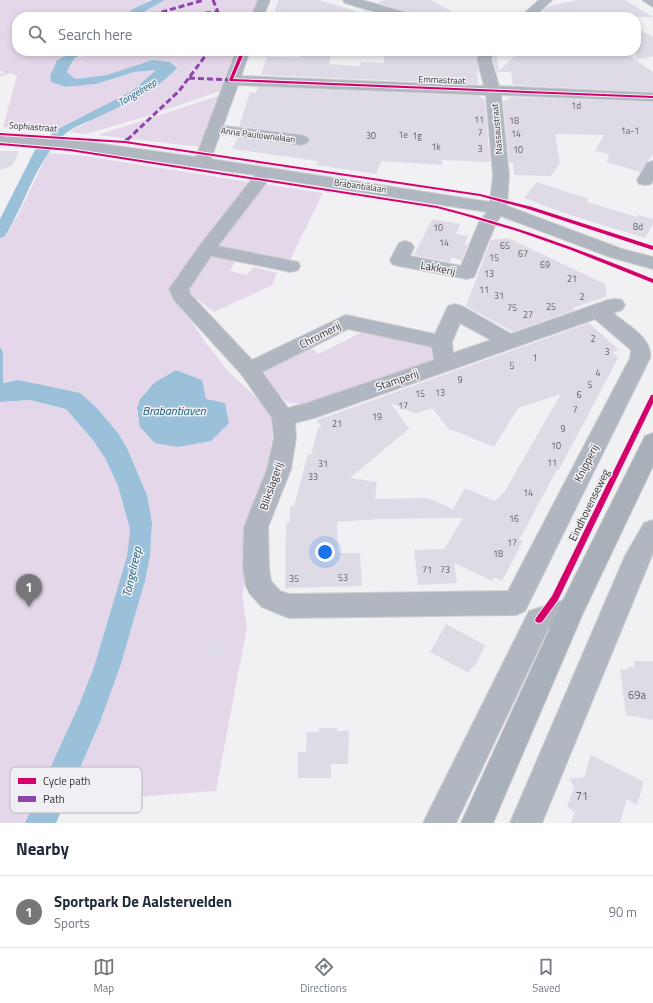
<!DOCTYPE html>
<html lang="en">
<head>
<meta charset="utf-8">
<style>
  :root { --surface:#fff; --page:#f6f6f7; --text:#1f2937; --muted:#747a83; --line:#e0e1e3; --accent:#777779 }
  body { margin:0; font-family:"Titillium Web",sans-serif; background:var(--page); color:var(--text) }
  .you { position:absolute; left:325px; top:552px; width:14px; height:14px; margin:-10px; border:3px solid #fff; border-radius:50%; background:#1a73e8; box-shadow:0 0 0 6px #1a73e833 }
  .badge { display:grid; place-items:center; width:26px; height:26px; border-radius:50%; background:var(--accent); color:#fff; font-size:13px; font-weight:700 }
  .pin { position:absolute; translate:-50% -33px; filter:drop-shadow(0 1px 2px #0008) }
  .pin::after { content:''; position:absolute; top:21px; width:14px; height:12px; background:inherit; clip-path:polygon(0 0,100% 0,50% 100%) }
  .list { margin:0; padding:0; list-style:none }
  h2 { display:flex; justify-content:space-between; align-items:center; height:52px; margin:0; padding:0 16px; font-size:17px }
  h2 small { font-size:13px; font-weight:400; color:var(--muted) }
  .list li { display:grid; grid-template-columns:26px 1fr auto; gap:12px; align-items:center; box-sizing:border-box; height:72px; padding:0 16px; border-top:1px solid var(--line) }
  .list b { display:block; font-size:15px; white-space:nowrap }
  .list p { margin:0; font-size:13px; white-space:nowrap; color:var(--muted) }
  .list em { font-size:13px; font-style:normal; color:var(--muted) }
  .icon { flex:none; width:22px; height:22px; fill:none; stroke:currentColor; stroke-width:2; stroke-linecap:round; stroke-linejoin:round }
  .map { position:relative; flex:none; width:653px; height:823px; overflow:hidden }
  .search { position:absolute; background:var(--surface); box-shadow:0 2px 6px #0003; left:12px; right:12px; top:12px; height:44px; display:flex; align-items:center; gap:10px; box-sizing:border-box; padding:0 14px; border-radius:16px; color:var(--muted); font-size:15px }
  .sheet { height:124px; background:var(--surface) }
  nav { display:flex; justify-content:space-around; align-items:center; box-sizing:border-box; height:56px; border-top:1px solid var(--line); background:var(--surface); font-size:11px; color:var(--muted) }
  nav a { display:grid; justify-items:center; gap:2px }
  nav .on { color:var(--accent) }
  .map>svg:first-child { display:block }
  .green { fill:#e5d7ea; fill-rule:evenodd }
  .water { fill:#9ac1d9 }
  .building { fill:#dedbe6; fill-rule:evenodd }
  .lines { fill:none; stroke-linecap:round; stroke-linejoin:round }
  .minor-casing { stroke:#cfcfd1; stroke-width:2 }
  .major-casing { stroke:#cfcfd1; stroke-width:2 }
  .minor { fill:#b0b7c1; fill-rule:evenodd }
  .major { fill:#a8b0ba; fill-rule:evenodd }
  .quiet-far1 { stroke:#8e44ad; stroke-width:3; stroke-dasharray:6 3; stroke-linecap:butt }
  .quiet { stroke:#8e44ad; stroke-width:4; stroke-dasharray:8 4; stroke-linecap:butt }
  .cycleway-casing { stroke:#f0f0f4; stroke-width:2 }
  .cycleway { fill:#d6006c; fill-rule:evenodd }
  .labels { text-anchor:middle; stroke-width:3; stroke-linejoin:round; paint-order:stroke }
  .far-street-label { font-size:9px; fill:#363638; stroke:#f0f0f4 }
  .number-label { font-size:9px; fill:#605f64 }
  .far-water-label { font-size:10px; font-style:italic; fill:#165b7c; stroke:#f0f0f4 }
  .street-label { font-size:11px; fill:#363638; stroke:#f0f0f4 }
  .near-number-label { font-size:11px; fill:#605f64 }
  .water-label { font-size:12px; font-style:italic; fill:#165b7c; stroke:#f0f0f4 }
  .key { fill:#f0f0f4; stroke:#b8b8bc; stroke-width:1 }
  .key-label { font-size:11px; fill:#363638 }
</style>
</head>
<body>
<div class="map">
<svg width="653" height="823" viewBox="0 0 653 823">
  <rect width="100%" height="100%" fill="#f1f1f3"/>
  <path class="green" d="M0 0H150L123 17H17V51H75L57 60 50 76 51 82 66 87 96 84 134 72 156 70 132 91 54 131 3 127 17 76 12 73 0 76V74L4 73 0 70Z
    M165 0H259L252 17H134Z
    M139 51H239L223 90 148 116 86 134 69 132 143 94 170 76 152 60 107 75 75 79 67 72 74 59C95 51 117 55 139 51Z
    M221 95 201 147 98 135Z
    M48 153 85 156 249 182 169 289 206 343 227 370 274 414 271 452 255 539 242 595 247 627 216 791 65 802 100 722 121 664 145 581 150 557 152 523 147 495 127 448 118 433 97 408 79 393 19 380 3 383V352L0 347V238L5 236 18 215ZM176 370 201 380 205 399 137 414C135 392 160 380 176 370Z
    M263 184 323 193 289 262 215 247Z
    M210 254 236 260 230 271 246 275 254 267 277 273 272 285 214 312 188 292 192 279Z
    M365 331 434 346 433 363 308 405 286 402 259 371 309 346 318 354Z
    M30 400 66 409 92 439 105 458 118 486 130 529 127 556 94 667 79 705 25 823H0V402Z"/>
  <path class="water" d="M152 0H165L134 17H122L133 9Z
    M75 51H139C124 54 86 51 75 58 72 61 69 68 67 72L75 79 107 75 152 60 170 62 177 68C155 92 123 105 94 119 85 123 73 127 65 134 36 160 25 204 5 236L0 238V219L35 150 56 130 132 91 156 70 134 72 96 84 66 87 51 82 50 76 57 60Z
    M0 347 3 352V383L19 380 80 393 97 408 118 433 127 448 147 495 152 523 150 557 145 581 121 664 100 722 56 823H25L79 705 94 667 127 556 130 529 118 486 105 458 92 439 66 409 30 400 0 402Z
    M176 370 202 380 206 399 225 403 229 423 211 441 178 447 155 443 140 427 137 408 140 399 154 383Z"/>
  <path class="building" d="M278 0H319L362 13 366 11 387 17H273Z
    M383 0H431L462 17H413L411 13 378 3Z
    M579 0H625L653 17H536L548 6Z
    M636 27 653 37V56L636 60Z
    M384 51H480L476 58 479 73H477L478 84 261 75 267 57 301 58 303 52 328 53H331L329 64 360 66 361 62 384 63Z
    M520 51 527 53V51H623L653 72V92L513 85 511 72H497L493 58 496 53 499 71Z
    M258 87 479 96 485 101 490 162 442 160V165L381 161 376 174 316 165 318 161 232 149 238 138 301 146 307 144 310 141 308 136 301 134 239 126 250 92 256 93Z
    M512 97 653 102V154L640 172 606 162 610 157 607 156 608 154 595 151 604 135 555 134 560 163 551 176 514 175 513 163H509L503 101Z
    M0 151H19L13 165 0 170Z
    M537 182 589 199 587 202 637 217 638 215 653 219V224L645 238 570 215 524 198Z
    M432 219 460 224 456 234 468 236 464 245 468 244 462 260 451 258 450 262 414 255Z
    M508 238 605 284 607 296 573 308 575 310 513 332 466 306 491 240Z
    M589 323 619 350 613 352 618 358 559 470H557L519 540 523 541 502 581 494 577 492 581 454 563 457 583 418 585 414 550 444 549 463 518 380 519 337 522 338 553H360L362 586 285 588 286 523 290 522V506H294L308 454 311 455 318 428 321 427 317 420ZM561 394 505 491 495 501 465 488 453 509 428 498 375 499 377 482 350 478 409 429 391 403 416 414 432 408 450 431 452 430 494 447 518 408Z
    M446 624 485 645 474 668 472 667 468 673 430 652Z
    M225 640 226 657 207 659V642Z
    M634 661H653V720L626 715 620 669 629 670 628 667H634Z
    M319 728H337V731H349L348 764H331V778H298V752H306L307 732H319Z
    M591 755 644 782 637 805 627 799 620 823H571L575 812 567 807 574 787 569 779 584 777Z"/>
  <g class="lines">
    <defs>
      <path id="minor" d="M258 0H270L263 17H251Z
        M343 0H362L411 14 412 17H392L345 3Z
        M539 0H552L534 17H520Z
        M642 0H653V7Z
        M236 51H250L241 76 484 86 477 58 482 51H496L491 58 499 86 653 93V101L501 95 509 176 507 206 622 249 653 257V269L610 257 501 216 496 223 474 277 467 279 399 266 392 264 390 260 399 243 405 241 411 243 414 247 410 256 461 266 479 222 487 212 270 178 218 246 298 262 300 266 298 270 291 272 211 256 189 289 190 294 252 360 346 315 435 334 448 306 455 304 462 306 511 334 608 300 615 299 622 300 625 305 622 310 613 313C626 324 653 338 650 358L525 611 516 615 289 618 262 607 250 594 246 586 243 568 244 527 267 469 274 438 272 418 242 375 174 300 169 289 200 245 255 175 59 148 0 144V134L59 138 196 157ZM238 85 486 95 493 176 490 202 211 159 220 134 301 145 307 143 309 140 307 137 301 135 223 126ZM595 319 631 350 630 358 508 591 289 594 280 591 271 581 269 568 268 527 291 469 296 438 295 423 317 417ZM460 323 491 340 453 353 452 342ZM348 329 432 347 434 360 307 403 288 408 262 372Z
        M653 161V180L651 184 645 185 639 184 637 180 647 163Z
        M653 520V553L542 823H510L625 556 644 523Z
        M571 598 580 602 584 610 580 618 548 629 456 823H423L529 611Z"/>
      <path id="major" d="M653 433V466L583 613 493 823H461L562 602 645 436Z"/>
    </defs>
    <use href="#minor" class="minor-casing"/>
    <use href="#major" class="major-casing"/>
    <use href="#minor" class="minor"/>
    <use href="#major" class="major"/>
    <path class="quiet-far1" d="M213 0 220 17
      M205 13 218 12
      M144 17 204 0
      M189 78 231 80
      M127 140 179 91 209 51"/>
    <path class="quiet" d="M125 142 128 139"/>
    <defs>
      <path id="cycleway" d="M241 51H245L233 79 653 96V98L230 81 229 80Z
        M0 133 125 141 480 194 532 207 653 246V250L528 209 480 196 125 143 0 135Z
        M0 143 70 149 437 206C511 224 582 250 653 279V283L571 250 517 231 463 215 437 208 70 151 0 145Z
        M651 395H653V403L558 600 542 622 539 623 536 622 535 620 536 618 552 596Z"/>
    </defs>
    <use href="#cycleway" class="cycleway-casing"/>
    <use href="#cycleway" class="cycleway"/>
  </g>
  <g class="labels">
    <g class="far-street-label">
      <text transform="translate(442 80) rotate(2)" y="3">Emmastraat</text>
      <text transform="translate(33 127) rotate(4)" y="3">Sophiastraat</text>
      <text transform="translate(497 129) rotate(-95)" y="3">Nassaustraat</text>
      <text transform="translate(258 135) rotate(7)" y="3">Anna Paulownalaan</text>
      <text transform="translate(360 186) rotate(8)" y="3">Brabantialaan</text>
    </g>
    <g class="number-label">
      <text x="576" y="109">1d</text>
      <text x="479" y="123">11</text>
      <text x="514" y="124">18</text>
      <text x="630" y="134">1a-1</text>
      <text x="480" y="136">7</text>
      <text x="516" y="137">14</text>
      <text x="403" y="138">1e</text>
      <text x="371" y="139">30</text>
      <text x="417" y="139">1g</text>
      <text x="436" y="150">1k</text>
      <text x="480" y="152">3</text>
      <text x="518" y="153">10</text>
      <text x="638" y="230">8d</text>
      <text x="438" y="231">10</text>
      <text x="444" y="246">14</text>
      <text x="505" y="249">65</text>
      <text x="523" y="257">67</text>
      <text x="494" y="261">15</text>
      <text x="545" y="268">69</text>
      <text x="489" y="277">13</text>
      <text x="572" y="282">21</text>
      <text x="484" y="293">11</text>
      <text x="499" y="299">31</text>
      <text x="582" y="300">2</text>
      <text x="551" y="310">25</text>
      <text x="512" y="311">75</text>
      <text x="528" y="318">27</text>
      <text x="593" y="342">2</text>
      <text x="607" y="355">3</text>
      <text x="535" y="361">1</text>
      <text x="512" y="369">5</text>
      <text x="598" y="376">4</text>
      <text x="460" y="383">9</text>
      <text x="590" y="388">5</text>
      <text x="440" y="396">13</text>
      <text x="420" y="397">15</text>
      <text x="579" y="398">6</text>
      <text x="403" y="409">17</text>
      <text x="575" y="413">7</text>
      <text x="377" y="420">19</text>
      <text x="337" y="427">21</text>
      <text x="563" y="432">9</text>
      <text x="556" y="449">10</text>
      <text x="552" y="466">11</text>
      <text x="323" y="467">31</text>
      <text x="313" y="480">33</text>
      <text x="528" y="496">14</text>
      <text x="514" y="522">16</text>
      <text x="512" y="546">17</text>
      <text x="498" y="557">18</text>
      <text x="427" y="573">71</text>
      <text x="445" y="573">73</text>
      <text x="343" y="581">53</text>
      <text x="294" y="582">35</text>
    </g>
    <g class="far-water-label">
      <text transform="translate(137 92) rotate(-31)" y="4">Tongelreep</text>
    </g>
    <g class="street-label">
      <text transform="translate(438 268) rotate(11)" y="4">Lakkerij</text>
      <text transform="translate(320 335) rotate(-27)" y="4">Chromerij</text>
      <text transform="translate(397 380) rotate(-19)" y="4">Stamperij</text>
      <text transform="translate(586 463) rotate(-63)" y="4">Knipperij</text>
      <text transform="translate(271 486) rotate(-71)" y="4">Blikslagerij</text>
      <text transform="translate(589 505) rotate(-64)" y="4">Eindhovenseweg</text>
    </g>
    <g class="near-number-label">
      <text x="637" y="699">69a</text>
      <text x="582" y="800">71</text>
    </g>
    <g class="water-label">
      <text x="174" y="415">Brabantiaven</text>
      <text transform="translate(132 572) rotate(-77)" y="4">Tongelreep</text>
    </g>
  </g>
  <rect x="10" y="767" width="132" height="46" rx="6" class="key"/>
  <rect x="18" y="778" width="18" height="6" fill="#d6006c"/>
  <rect x="18" y="796" width="18" height="6" fill="#8e44ad"/>
  <g class="key-label">
    <text x="43" y="785">Cycle path</text>
    <text x="43" y="803">Path</text>
  </g>
</svg>
<div class="you"></div>
<div class="pin badge" style="left:29px;top:607px">1</div>
<div class="search"><svg class="icon" aria-label="search" viewBox="0 0 24 24"><circle cx="10" cy="10" r="6"/><path d="M15 15l6 6"/></svg>Search here</div>
</div>
<section class="sheet">
<h2>Nearby<small></small></h2>
<ul class="list">
<li><span class="badge">1</span><div><b>Sportpark De Aalstervelden</b><p>Sports</p></div><em>90 m</em></li>
</ul>
</section>
<nav>
<a class="on"><svg class="icon" aria-label="map" viewBox="0 0 24 24"><path d="M3 6l6-2 6 2 6-2v14l-6 2-6-2-6 2zM9 4v14M15 6v14"/></svg>Map</a>
<a><svg class="icon" aria-label="directions" viewBox="0 0 24 24"><path d="M12 3l9 9-9 9-9-9zM9 14v-3h6M13 9l2 2-2 2"/></svg>Directions</a>
<a><svg class="icon" aria-label="saved" viewBox="0 0 24 24"><path d="M7 4h10v16l-5-4-5 4z"/></svg>Saved</a>
</nav>
</body>
</html>
